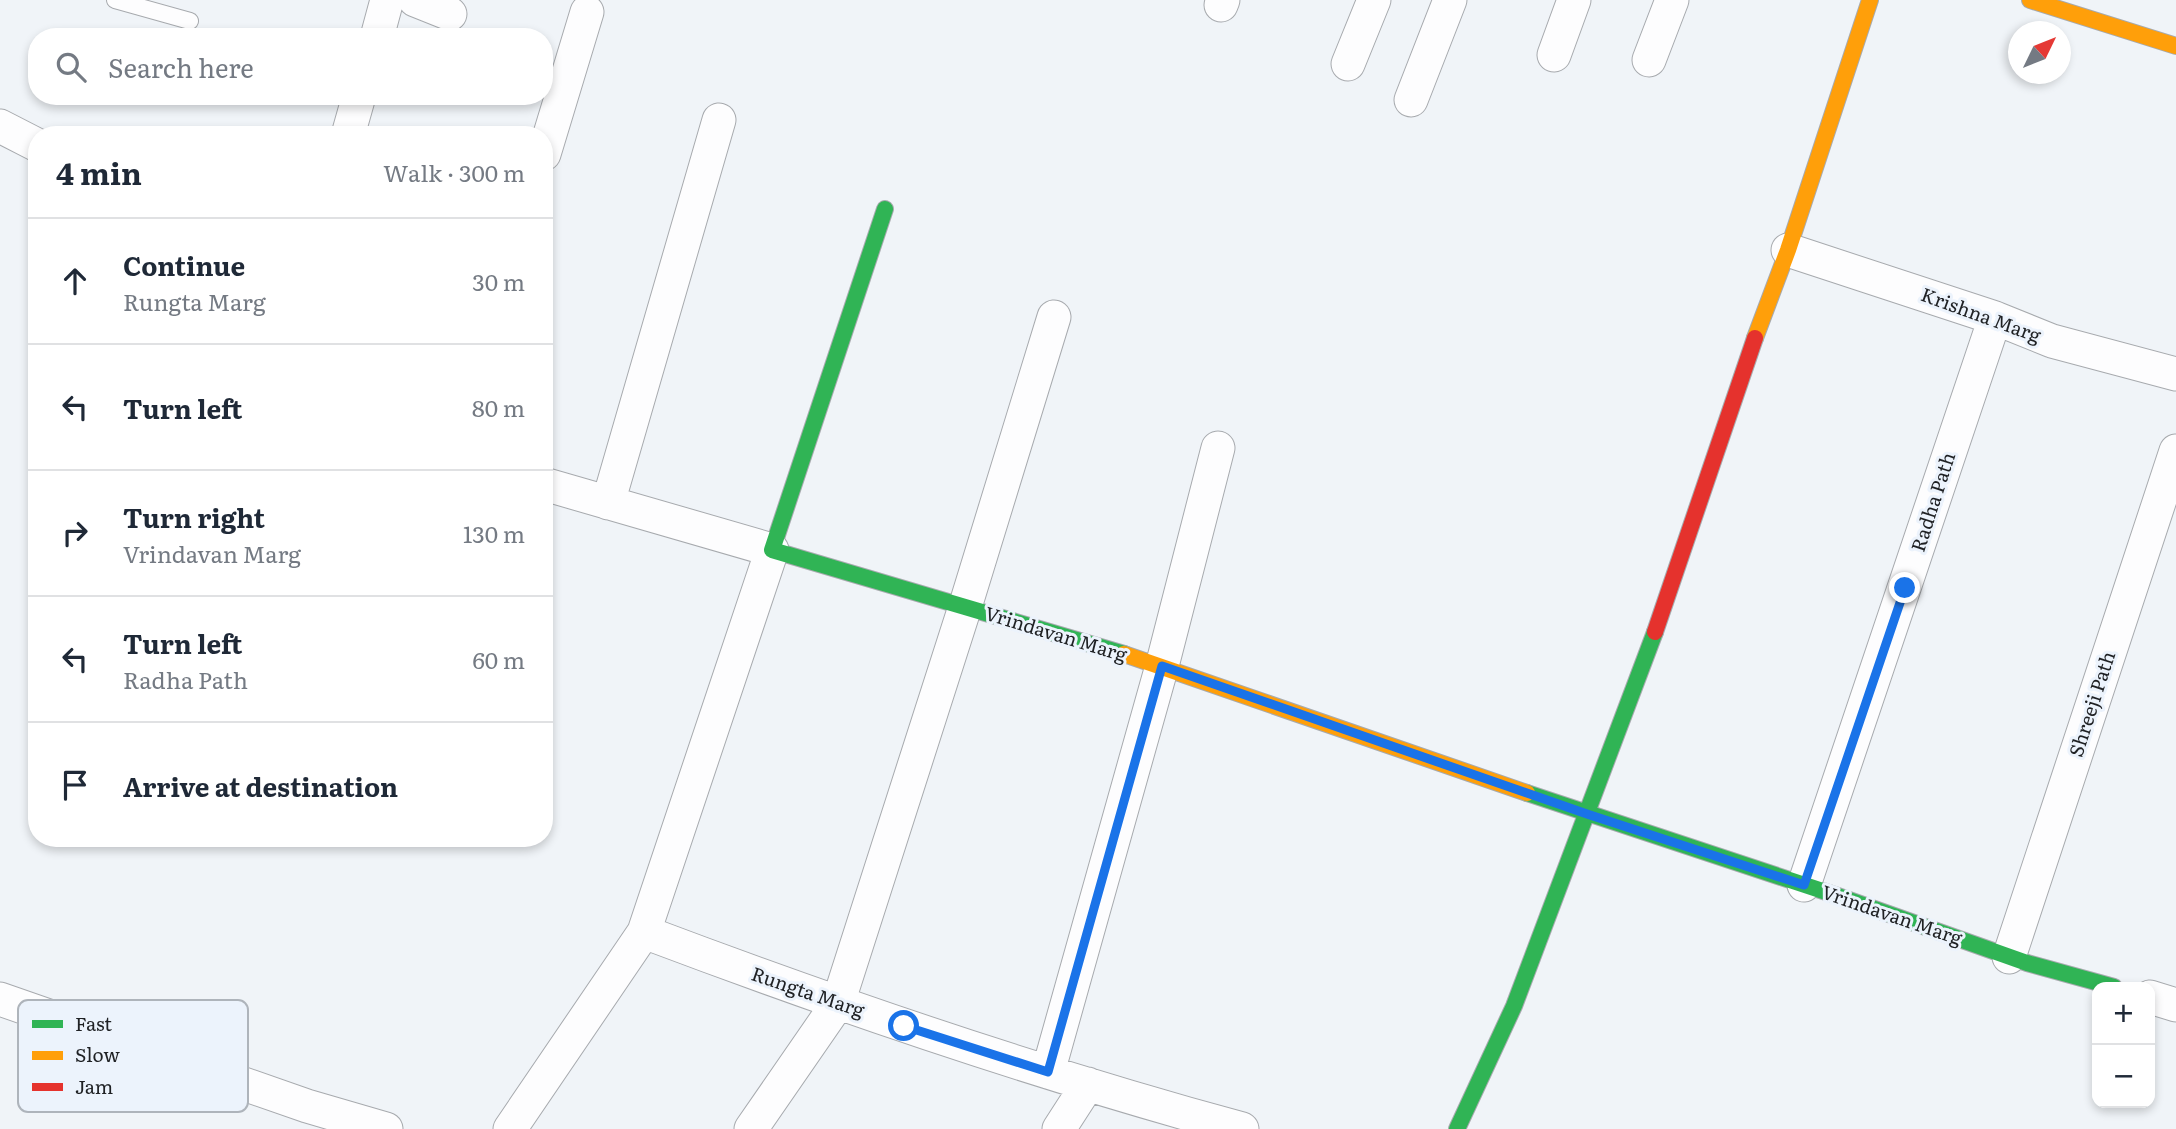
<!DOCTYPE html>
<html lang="en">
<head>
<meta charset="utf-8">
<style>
  :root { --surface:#fff; --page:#f6f6f7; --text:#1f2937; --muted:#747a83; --line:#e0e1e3 }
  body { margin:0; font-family:Literata,serif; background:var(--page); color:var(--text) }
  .controls { position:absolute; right:21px; bottom:21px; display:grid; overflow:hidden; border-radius:14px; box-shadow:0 4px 10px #0003 }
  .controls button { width:63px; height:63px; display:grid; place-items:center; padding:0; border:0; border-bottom:2px solid var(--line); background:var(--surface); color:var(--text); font:35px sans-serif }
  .compass { position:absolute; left:2008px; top:21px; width:63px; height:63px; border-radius:50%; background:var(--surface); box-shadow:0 4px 10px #0003; rotate:47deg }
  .stop { position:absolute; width:21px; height:21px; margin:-16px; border:5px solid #1a73e8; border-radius:50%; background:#fff }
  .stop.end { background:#1a73e8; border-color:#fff; box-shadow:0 2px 7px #0008 }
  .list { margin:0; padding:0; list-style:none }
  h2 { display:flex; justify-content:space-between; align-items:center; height:91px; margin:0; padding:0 28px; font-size:30px }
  h2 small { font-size:23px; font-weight:400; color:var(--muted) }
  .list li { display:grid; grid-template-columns:46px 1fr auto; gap:21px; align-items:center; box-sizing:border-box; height:126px; padding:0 28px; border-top:2px solid var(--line) }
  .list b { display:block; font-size:26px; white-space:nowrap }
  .list p { margin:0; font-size:23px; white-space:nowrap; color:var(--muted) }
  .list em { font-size:23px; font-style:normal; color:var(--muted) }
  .icon { flex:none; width:38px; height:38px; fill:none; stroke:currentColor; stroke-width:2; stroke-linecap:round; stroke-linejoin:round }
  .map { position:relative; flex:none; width:2176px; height:1129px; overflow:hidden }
  .search { position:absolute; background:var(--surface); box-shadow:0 4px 10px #0003; left:28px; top:28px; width:525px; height:77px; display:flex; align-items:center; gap:18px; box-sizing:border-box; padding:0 24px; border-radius:28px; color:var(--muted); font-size:26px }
  .panel { position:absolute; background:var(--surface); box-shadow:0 4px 10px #0003; left:28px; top:126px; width:525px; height:721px; border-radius:28px }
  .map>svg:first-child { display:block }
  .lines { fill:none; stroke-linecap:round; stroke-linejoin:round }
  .lane-casing { stroke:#a7aaae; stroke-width:18 }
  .street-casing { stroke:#a7aaae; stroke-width:35 }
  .fast-casing { stroke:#a7aaae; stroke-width:18 }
  .slow-casing { stroke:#a7aaae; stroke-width:18 }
  .jam-casing { stroke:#a7aaae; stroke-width:18 }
  .lane { stroke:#fdfdfe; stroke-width:16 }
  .street { stroke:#fdfdfe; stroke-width:33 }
  .fast { stroke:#30b455; stroke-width:16 }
  .slow { stroke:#ff9f0a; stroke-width:16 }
  .jam { stroke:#e5322d; stroke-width:16 }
  .route { stroke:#1a73e8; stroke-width:9 }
  .labels { text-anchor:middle; stroke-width:6; stroke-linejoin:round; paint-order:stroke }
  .street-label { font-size:19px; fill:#1f2124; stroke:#ecf3fc }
  .key { fill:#ecf3fc; stroke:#aeb4bb; stroke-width:2 }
  .key-label { font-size:19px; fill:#1f2124 }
</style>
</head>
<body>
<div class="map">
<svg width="2176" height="1129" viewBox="0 0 2176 1129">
  <rect width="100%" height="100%" fill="#f0f4f8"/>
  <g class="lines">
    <defs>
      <path id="lane" d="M115 0 190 21"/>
      <path id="street" d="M415 0 450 14
        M1221 5 1223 0
        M377 37 387 0
        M1554 55 1574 0
        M1649 60 1672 0
        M1348 64 1374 0
        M1411 100 1450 0
        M0 126 37 145
        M348 135 359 96
        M544 154 587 12
        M1788 250 1995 318 2052 341 2176 374
        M544 484 772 550 644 932
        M608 503 719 120
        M1804 885 1995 318
        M2009 957 2176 451
        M2150 997 2176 1005
        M0 999 307 1106 386 1129
        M1048 1072 1162 666 1218 448
        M510 1129 644 932C840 1006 1040 1074 1242 1129
        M751 1129 838 1003 965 607 1054 317
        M1059 1129 1088 1084"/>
      <path id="fast" d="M885 209 772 550 1124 654
        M1527 793 1838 896 2027 963 2114 987
        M1457 1129 1514 1006 1655 632"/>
      <path id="slow" d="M2030 0 2176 46
        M1755 338 1788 250 1870 0
        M1124 654 1527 793"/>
      <path id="jam" d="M1655 632 1755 338"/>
    </defs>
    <use href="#lane" class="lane-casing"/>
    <use href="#street" class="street-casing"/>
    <use href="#fast" class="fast-casing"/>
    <use href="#slow" class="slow-casing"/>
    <use href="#jam" class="jam-casing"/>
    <use href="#lane" class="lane"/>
    <use href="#street" class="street"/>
    <use href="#fast" class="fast"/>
    <use href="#slow" class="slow"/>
    <use href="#jam" class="jam"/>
  </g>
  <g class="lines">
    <path class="route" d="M904 1026 1048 1072 1162 666 1587 814 1804 885 1905 588"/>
  </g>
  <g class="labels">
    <g class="street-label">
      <text transform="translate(1981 315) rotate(20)" y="7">Krishna Marg</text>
      <text transform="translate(1933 502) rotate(-72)" y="7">Radha Path</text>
      <text transform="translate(1056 634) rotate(17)" y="7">Vrindavan Marg</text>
      <text transform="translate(2092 704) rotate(-72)" y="7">Shreeji Path</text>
      <text transform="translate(1892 915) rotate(19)" y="7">Vrindavan Marg</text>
      <text transform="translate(808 992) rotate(19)" y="7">Rungta Marg</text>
    </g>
  </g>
  <rect x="18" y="1000" width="230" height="112" rx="10" class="key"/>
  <rect x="32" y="1020" width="31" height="8" fill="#30b455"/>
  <rect x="32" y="1051" width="31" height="9" fill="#ff9f0a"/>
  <rect x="32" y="1083" width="31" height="8" fill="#e5322d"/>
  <g class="key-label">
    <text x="75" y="1031">Fast</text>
    <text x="75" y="1062">Slow</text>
    <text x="75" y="1094">Jam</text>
  </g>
</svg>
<div class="controls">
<button>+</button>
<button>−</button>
</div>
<svg class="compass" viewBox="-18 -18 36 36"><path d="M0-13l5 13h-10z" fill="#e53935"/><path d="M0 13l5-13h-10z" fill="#747a83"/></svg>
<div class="stop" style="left:904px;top:1026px"></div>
<div class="stop end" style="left:1905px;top:588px"></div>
<div class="search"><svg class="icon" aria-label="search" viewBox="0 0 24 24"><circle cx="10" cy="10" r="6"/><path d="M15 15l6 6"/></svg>Search here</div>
<section class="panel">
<h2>4 min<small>Walk · 300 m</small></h2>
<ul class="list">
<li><svg class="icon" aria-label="ahead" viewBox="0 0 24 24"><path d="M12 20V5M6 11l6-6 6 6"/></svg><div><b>Continue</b><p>Rungta Marg</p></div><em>30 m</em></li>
<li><svg class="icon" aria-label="left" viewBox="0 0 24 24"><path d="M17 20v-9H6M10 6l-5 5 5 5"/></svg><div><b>Turn left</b></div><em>80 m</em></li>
<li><svg class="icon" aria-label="right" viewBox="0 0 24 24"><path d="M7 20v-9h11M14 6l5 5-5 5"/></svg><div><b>Turn right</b><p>Vrindavan Marg</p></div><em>130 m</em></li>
<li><svg class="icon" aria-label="left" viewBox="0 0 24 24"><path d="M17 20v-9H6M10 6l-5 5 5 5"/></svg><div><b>Turn left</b><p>Radha Path</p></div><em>60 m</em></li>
<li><svg class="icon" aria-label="arrive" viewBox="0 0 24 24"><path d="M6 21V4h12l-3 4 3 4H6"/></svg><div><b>Arrive at destination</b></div></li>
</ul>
</section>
</div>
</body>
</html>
